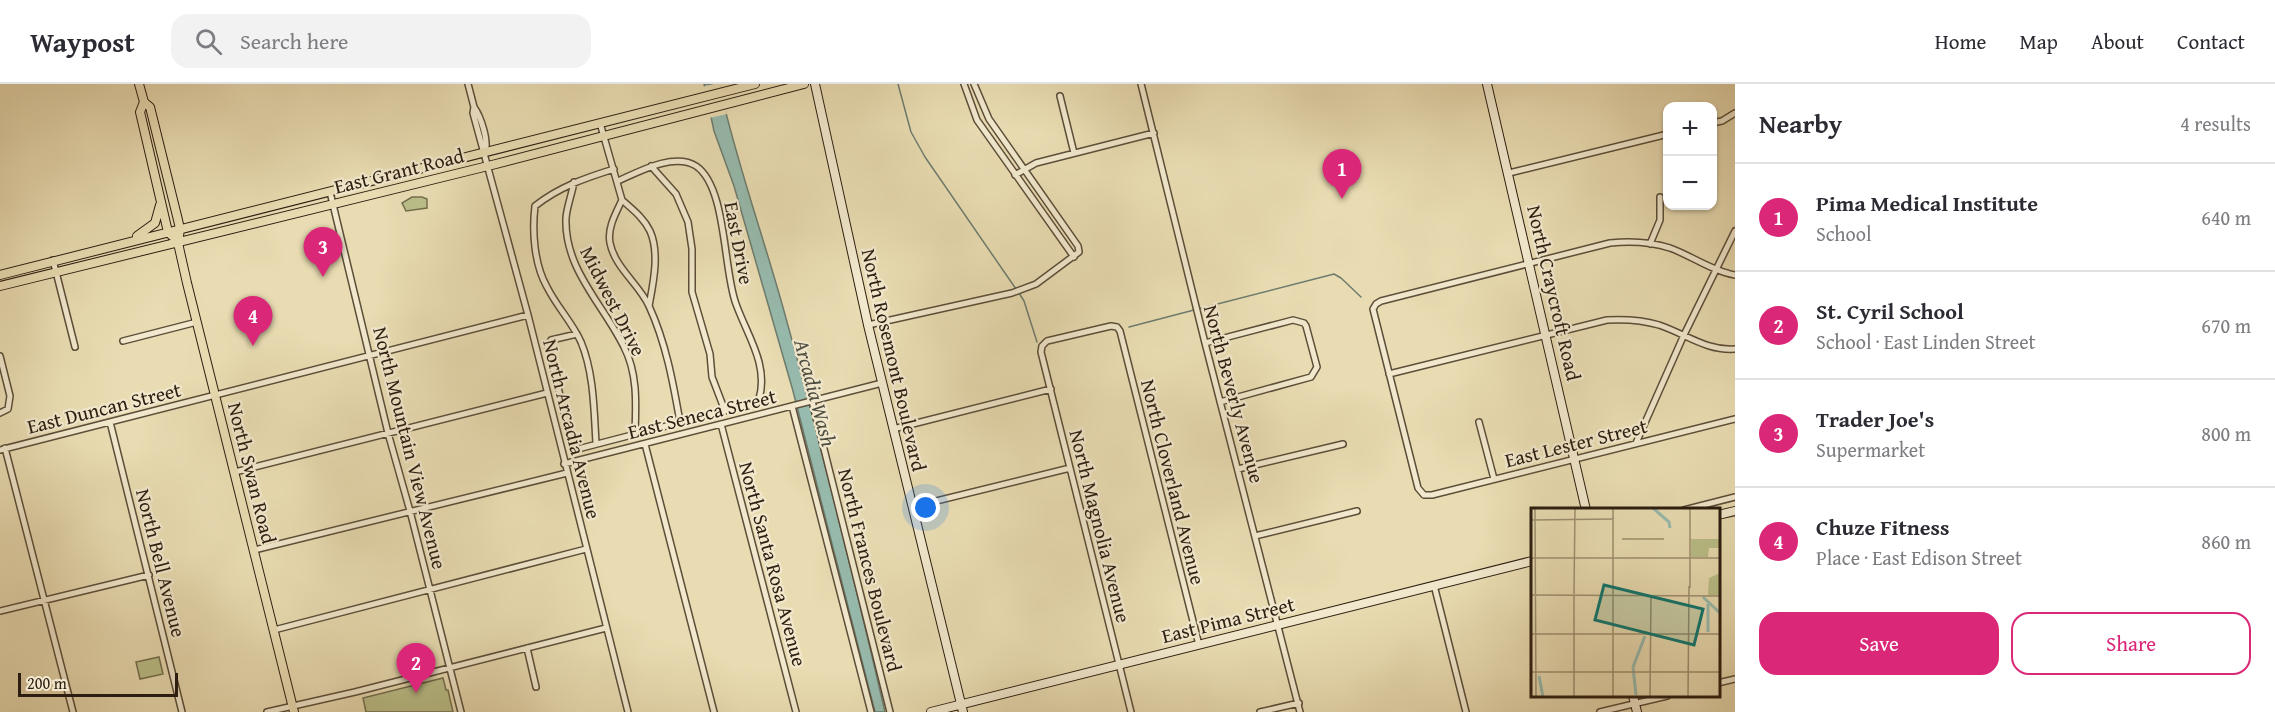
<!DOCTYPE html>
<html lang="en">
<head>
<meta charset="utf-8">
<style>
  :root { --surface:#fff; --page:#f2f2f3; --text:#2b2b33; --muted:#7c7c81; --line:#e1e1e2; --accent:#db2777 }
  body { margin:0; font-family:"Gentium Book Plus",serif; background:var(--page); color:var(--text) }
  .controls { position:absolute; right:18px; top:18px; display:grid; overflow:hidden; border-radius:12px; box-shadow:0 2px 4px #0004 }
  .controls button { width:54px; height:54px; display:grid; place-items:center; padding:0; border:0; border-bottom:2px solid var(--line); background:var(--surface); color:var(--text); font:30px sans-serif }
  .scale { position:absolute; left:18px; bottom:15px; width:160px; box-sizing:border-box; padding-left:6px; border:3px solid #2d1e11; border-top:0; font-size:16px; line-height:21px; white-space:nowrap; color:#2d1e11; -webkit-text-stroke:4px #f1e8cd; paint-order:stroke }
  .you { position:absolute; left:926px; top:424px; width:21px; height:21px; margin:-15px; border:4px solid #fff; border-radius:50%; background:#1a73e8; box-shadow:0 0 0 9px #1a73e833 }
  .badge { display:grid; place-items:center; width:39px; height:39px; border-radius:50%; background:var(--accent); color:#fff; font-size:20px; font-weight:700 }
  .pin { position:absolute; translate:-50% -50px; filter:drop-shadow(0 2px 3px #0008) }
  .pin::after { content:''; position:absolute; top:32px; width:21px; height:18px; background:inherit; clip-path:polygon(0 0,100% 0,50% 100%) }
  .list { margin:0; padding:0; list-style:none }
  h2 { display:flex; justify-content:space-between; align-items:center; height:78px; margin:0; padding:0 24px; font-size:26px }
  h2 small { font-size:20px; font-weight:400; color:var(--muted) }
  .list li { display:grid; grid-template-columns:39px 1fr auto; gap:18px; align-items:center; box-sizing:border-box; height:108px; padding:0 24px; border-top:2px solid var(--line) }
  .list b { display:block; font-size:22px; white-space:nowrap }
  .list p { margin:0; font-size:20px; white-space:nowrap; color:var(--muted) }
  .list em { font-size:20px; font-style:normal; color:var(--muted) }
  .actions { display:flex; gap:12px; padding:18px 24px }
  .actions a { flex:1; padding:14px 0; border:2px solid var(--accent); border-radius:18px; text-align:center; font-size:21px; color:var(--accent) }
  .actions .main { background:var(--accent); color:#fff }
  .icon { flex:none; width:33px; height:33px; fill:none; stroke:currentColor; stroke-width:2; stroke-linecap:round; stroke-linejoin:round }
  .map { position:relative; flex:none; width:1735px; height:628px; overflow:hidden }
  header { display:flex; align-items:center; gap:36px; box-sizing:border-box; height:84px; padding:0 30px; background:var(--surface); border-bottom:2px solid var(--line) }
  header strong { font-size:28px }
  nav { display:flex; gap:33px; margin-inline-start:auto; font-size:21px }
  .search { width:420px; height:54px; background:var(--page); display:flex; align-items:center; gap:15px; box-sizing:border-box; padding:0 21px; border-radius:18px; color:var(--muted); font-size:22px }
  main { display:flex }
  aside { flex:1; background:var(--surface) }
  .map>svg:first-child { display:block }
  .green { fill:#babf89; stroke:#746e4d; stroke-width:1.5 }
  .water { fill:#97bbae; stroke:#6d7c6f; stroke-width:1.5 }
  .pier { fill:#e9dcb2 }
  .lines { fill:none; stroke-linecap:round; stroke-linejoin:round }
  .stream { stroke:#6d7c6f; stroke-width:1.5 }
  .street-casing { stroke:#5c4e39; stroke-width:8 }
  .secondary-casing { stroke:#2d1e11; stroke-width:10 }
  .primary-casing { stroke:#2d1e11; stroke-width:10 }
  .street { stroke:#f1e8cd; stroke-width:5 }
  .secondary { stroke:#f1e8cd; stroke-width:8 }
  .primary { stroke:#e9dcb2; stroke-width:8 }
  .labels { text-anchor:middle; stroke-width:4.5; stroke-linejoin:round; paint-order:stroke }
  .street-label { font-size:20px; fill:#2d1e11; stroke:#f1e8cd }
  .water-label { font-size:21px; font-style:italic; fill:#4d4d40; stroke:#f1e8cd }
  .inset-river { fill:none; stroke:#97bbae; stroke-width:3 }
  .inset-road { fill:none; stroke:#9e9072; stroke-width:1.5 }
  .view { fill:#0f766e; fill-opacity:0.15; stroke:#0f766e; stroke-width:3 }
  .inset-edge { fill:none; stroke:#2d1e11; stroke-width:3 }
</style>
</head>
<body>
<header>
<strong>Waypost</strong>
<div class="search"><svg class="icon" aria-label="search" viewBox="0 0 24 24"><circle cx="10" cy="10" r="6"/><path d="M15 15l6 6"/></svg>Search here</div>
<nav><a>Home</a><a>Map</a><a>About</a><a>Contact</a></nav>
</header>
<main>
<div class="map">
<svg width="1735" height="628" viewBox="0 0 1735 628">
  <rect width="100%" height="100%" fill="#e9dcb2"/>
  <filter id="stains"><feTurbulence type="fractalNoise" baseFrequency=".00333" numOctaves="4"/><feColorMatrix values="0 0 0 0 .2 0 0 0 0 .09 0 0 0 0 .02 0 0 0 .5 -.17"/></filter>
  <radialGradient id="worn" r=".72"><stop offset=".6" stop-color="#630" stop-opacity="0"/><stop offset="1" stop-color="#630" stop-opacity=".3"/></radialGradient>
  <path class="green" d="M412 113H422L427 115V124L406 127 402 119Z
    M159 573 163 590 140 595 136 578Z
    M443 594 446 606H448L453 628H366L363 614Z"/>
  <path class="water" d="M704 0H719C736 77 763 151 784 227 821 360 854 494 885 628H875L793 307 734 102 714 47Z"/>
  <path class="pier" d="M714 0H720L727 30 709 34 702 3Z"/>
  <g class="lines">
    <path class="stream" d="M898 0 911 48 925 73 1016 205
      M1019 209 1024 217 1037 258
      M1198 225 1334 190 1341 194 1361 213
      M1129 243 1194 226"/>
    <defs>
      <path id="street" d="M468 0 474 23
        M964 0 977 36 1074 173
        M1141 0 1205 259 1300 628
        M1060 12 1074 69
        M600 39 622 116
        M1712 39 1722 37 1735 29
        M485 69C489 57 481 33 474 23L473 29 528 231 628 628
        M651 82 676 110 688 138 692 165V208L710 270 712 293 725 327
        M1509 89 1668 50
        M1015 91 1036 79 1154 49
        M574 98C572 110 567 122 566 134 564 185 603 220 624 263 638 290 636 321 635 350
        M330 108 388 349 410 427 461 628
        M1650 160 1660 136V113
        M53 176 75 263
        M1735 191C1712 187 1692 172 1670 164 1651 158 1630 157 1610 159L1381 217 1376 220 1373 225 1418 404 1424 411H1432L1735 335
        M649 222C653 200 660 169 650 147 644 134 632 125 622 116 616 129 607 144 610 159 615 184 639 200 649 222 666 259 673 298 680 338
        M868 241 1012 209 1036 200 1079 168 1078 162 989 35 974 0
        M577 250 551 256 548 262 571 357 578 365 751 320 759 315C769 281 747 251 736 220 723 186 727 103 696 82 674 68 638 88 618 97
        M123 257 197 238
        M1205 259 1293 236 1304 239 1306 242 1317 283 1311 293 1220 318
        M0 272 10 312 8 325 0 329
        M1389 290 1607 236C1625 235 1642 236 1659 241 1686 250 1706 267 1735 265
        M812 317 890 628
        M792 322 871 628
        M110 338 182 628
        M1479 338 1494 395
        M721 340 796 628
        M893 345 1051 305
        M596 359C594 327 594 289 581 258 572 238 557 223 547 203 534 180 532 147 535 122 559 103 585 94 614 85
        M1636 359 1683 253 1735 147
        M645 360 714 628
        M5 364 73 628
        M0 366 528 231
        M564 380 882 299
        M1238 385 1343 360
        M235 388 547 309
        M912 423 1070 384
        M1684 426 1735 413
        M1255 452 1357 427
        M254 466 567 389
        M1434 501 1466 628
        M0 527 149 491
        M274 546 586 465
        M527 564 536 603
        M1718 599 1735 595
        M267 628 355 608 606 544
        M1131 628 1041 268 1042 262 1047 257 1111 242 1117 243 1120 247 1199 561
        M1260 628 1299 619
        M1600 628 1667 612"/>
      <path id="secondary" d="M815 0 868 241 963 628
        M1487 0 1586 426
        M1718 431 1735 427
        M1633 612 1637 628
        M931 628 1532 477"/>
      <path id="primary" d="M139 0 144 18 150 23 178 136 180 145 178 159 187 199 294 628
        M144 18 140 28 168 148 172 152
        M137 152 155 139 160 121
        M0 191 755 0
        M0 202 488 82 804 0"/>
    </defs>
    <use href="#street" class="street-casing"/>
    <use href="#secondary" class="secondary-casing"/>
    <use href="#primary" class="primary-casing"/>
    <use href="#street" class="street"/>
    <use href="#secondary" class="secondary"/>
    <use href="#primary" class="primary"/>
  </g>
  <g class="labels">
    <g class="street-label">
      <text transform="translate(399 87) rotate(-14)" y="7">East Grant Road</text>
      <text transform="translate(739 159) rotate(79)" y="7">East Drive</text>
      <text transform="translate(1554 209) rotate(77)" y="7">North Craycroft Road</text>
      <text transform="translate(613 217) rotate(63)" y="7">Midwest Drive</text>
      <text transform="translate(894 276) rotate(77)" y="7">North Rosemont Boulevard</text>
      <text transform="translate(1234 310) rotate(75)" y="7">North Beverly Avenue</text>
      <text transform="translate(104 324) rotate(-14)" y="7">East Duncan Street</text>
      <text transform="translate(702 330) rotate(-14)" y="7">East Seneca Street</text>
      <text transform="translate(572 345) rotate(76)" y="7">North Arcadia Avenue</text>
      <text transform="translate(1576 359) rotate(-14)" y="7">East Lester Street</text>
      <text transform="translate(410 364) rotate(76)" y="7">North Mountain View Avenue</text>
      <text transform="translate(252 389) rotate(76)" y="7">North Swan Road</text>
      <text transform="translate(1173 398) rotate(76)" y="7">North Cloverland Avenue</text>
      <text transform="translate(1100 442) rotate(76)" y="7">North Magnolia Avenue</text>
      <text transform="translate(161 479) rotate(76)" y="7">North Bell Avenue</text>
      <text transform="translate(773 480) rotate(75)" y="7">North Santa Rosa Avenue</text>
      <text transform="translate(870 486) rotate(76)" y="7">North Frances Boulevard</text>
      <text transform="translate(1228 536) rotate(-14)" y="7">East Pima Street</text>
    </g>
    <g class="water-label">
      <text transform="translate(815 309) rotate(75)" y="7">Arcadia Wash</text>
    </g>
  </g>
  <g transform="translate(1531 424)">
    <rect width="189" height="189" fill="#e9dcb2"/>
    <path d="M160 31H189V40H178L177 49H160ZM189 65V87H177L178 70Z" fill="#babf89"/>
    <path class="inset-river" d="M122 0 138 14 139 20M172 89 189 105M177 124V96M102 159 114 128M102 159 105 187M8 168 12 189"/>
    <path class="inset-road" d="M4 0 5 189M82 0V189M0 12 83 11M91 31H111M109 31H133M0 50H189M159 80V0M43 86 44 0M0 87 189 88M43 88V189M0 126H189M0 164H189M119 189 120 87M157 189 158 78"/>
    <path class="view" d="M73 77 172 101 163 137 64 112Z"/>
    <rect width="189" height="189" class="inset-edge"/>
  </g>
  <rect width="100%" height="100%" filter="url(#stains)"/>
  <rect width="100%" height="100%" fill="url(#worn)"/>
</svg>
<div class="controls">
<button>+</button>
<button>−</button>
</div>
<div class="scale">200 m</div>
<div class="you"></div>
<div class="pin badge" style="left:1342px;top:115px">1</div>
<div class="pin badge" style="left:416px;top:609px">2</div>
<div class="pin badge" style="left:323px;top:193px">3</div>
<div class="pin badge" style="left:253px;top:262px">4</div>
</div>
<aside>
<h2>Nearby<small>4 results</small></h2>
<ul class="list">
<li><span class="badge">1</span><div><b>Pima Medical Institute</b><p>School</p></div><em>640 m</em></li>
<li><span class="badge">2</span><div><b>St. Cyril School</b><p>School · East Linden Street</p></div><em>670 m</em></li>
<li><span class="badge">3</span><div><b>Trader Joe's</b><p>Supermarket</p></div><em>800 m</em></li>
<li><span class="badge">4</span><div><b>Chuze Fitness</b><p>Place · East Edison Street</p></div><em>860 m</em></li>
</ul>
<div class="actions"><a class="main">Save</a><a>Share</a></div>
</aside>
</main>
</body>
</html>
